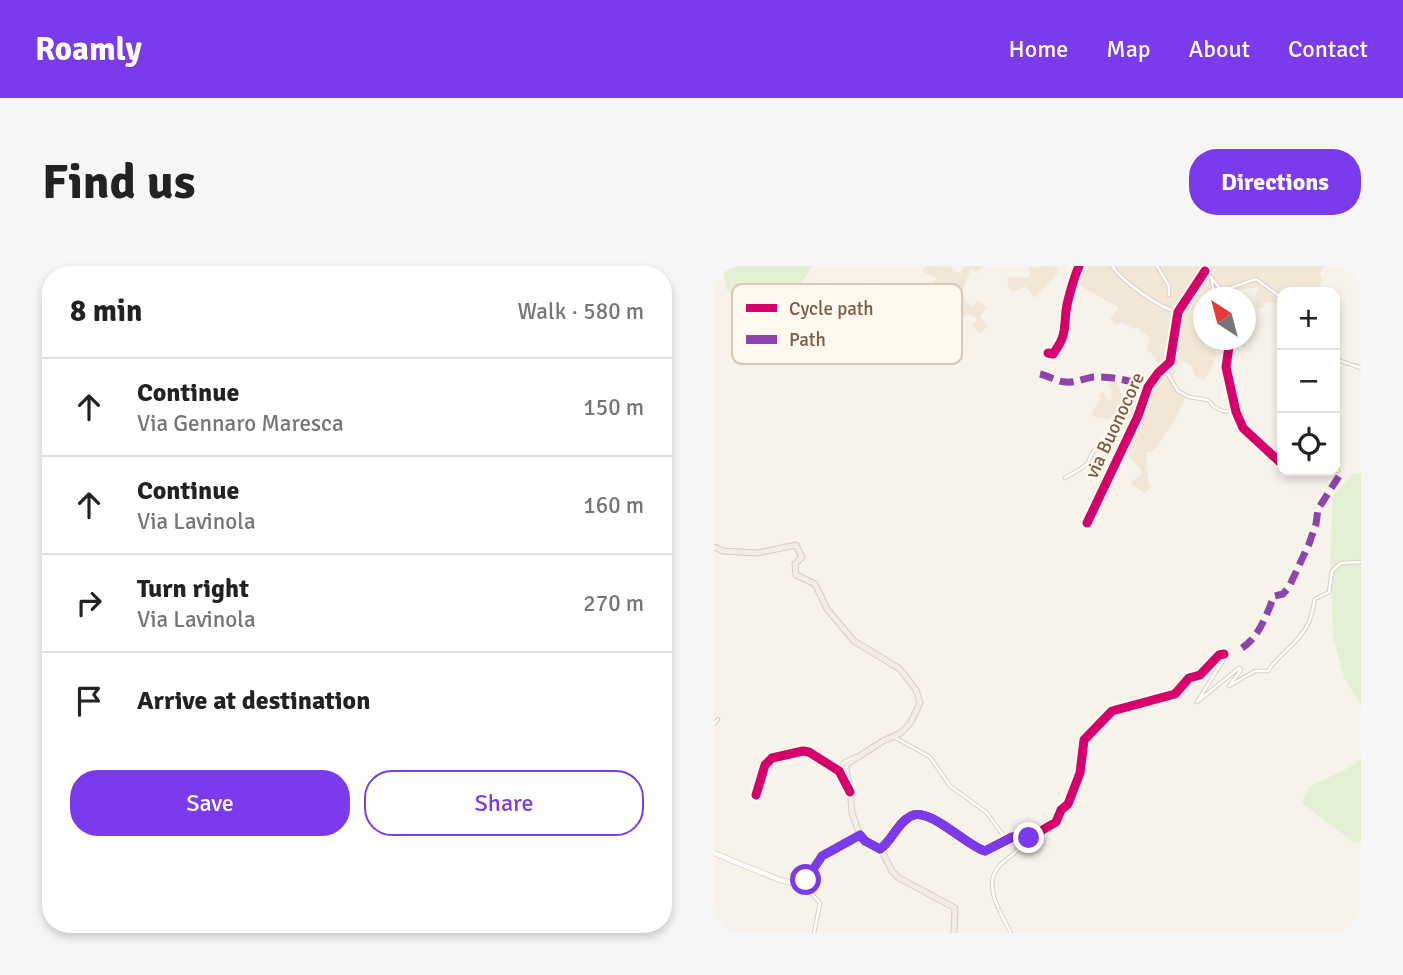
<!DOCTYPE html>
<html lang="en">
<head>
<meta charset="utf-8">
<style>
  :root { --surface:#fff; --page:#f6f6f6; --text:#222; --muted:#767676; --line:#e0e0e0; --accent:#7c3aed }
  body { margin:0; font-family:Signika,sans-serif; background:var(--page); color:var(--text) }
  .controls { position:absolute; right:21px; top:21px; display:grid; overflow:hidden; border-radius:14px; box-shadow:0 4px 10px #0003 }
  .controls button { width:63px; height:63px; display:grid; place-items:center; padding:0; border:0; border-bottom:2px solid var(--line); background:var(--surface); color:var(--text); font:35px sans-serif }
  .compass { position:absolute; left:479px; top:21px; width:63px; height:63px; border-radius:50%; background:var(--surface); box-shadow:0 4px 10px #0003; rotate:324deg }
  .stop { position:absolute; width:21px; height:21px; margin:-16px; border:5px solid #7c3aed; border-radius:50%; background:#fff }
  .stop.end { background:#7c3aed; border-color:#fff; box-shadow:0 2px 7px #0008 }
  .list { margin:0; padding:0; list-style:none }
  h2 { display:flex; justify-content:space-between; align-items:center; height:91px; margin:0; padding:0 28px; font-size:30px }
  h2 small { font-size:23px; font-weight:400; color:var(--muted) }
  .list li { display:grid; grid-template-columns:46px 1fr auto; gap:21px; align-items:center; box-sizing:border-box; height:98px; padding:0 28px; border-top:2px solid var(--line) }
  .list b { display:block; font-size:26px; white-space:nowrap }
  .list p { margin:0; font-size:23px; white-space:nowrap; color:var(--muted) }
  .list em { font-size:23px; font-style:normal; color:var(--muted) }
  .actions { display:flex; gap:14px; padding:21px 28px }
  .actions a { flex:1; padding:16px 0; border:2px solid var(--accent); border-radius:28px; text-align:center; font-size:24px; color:var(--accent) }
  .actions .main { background:var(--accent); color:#fff }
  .icon { flex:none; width:38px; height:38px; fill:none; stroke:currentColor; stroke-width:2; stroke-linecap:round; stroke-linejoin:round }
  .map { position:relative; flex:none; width:647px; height:667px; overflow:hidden; border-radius:28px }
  header { display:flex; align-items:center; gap:42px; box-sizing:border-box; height:98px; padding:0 35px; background:var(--accent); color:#fff }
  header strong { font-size:33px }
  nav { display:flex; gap:38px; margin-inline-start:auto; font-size:24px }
  .intro { display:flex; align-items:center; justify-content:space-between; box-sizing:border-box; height:168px; padding:0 42px }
  h1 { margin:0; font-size:49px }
  .button { padding:18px 32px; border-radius:28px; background:var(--accent); color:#fff; font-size:24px; font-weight:700 }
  main { display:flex; gap:42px; padding:0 42px }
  aside { flex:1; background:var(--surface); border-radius:28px; box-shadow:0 4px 10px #0003 }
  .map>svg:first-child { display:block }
  .residential { fill:#f2e6d7 }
  .green { fill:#e3f0d3 }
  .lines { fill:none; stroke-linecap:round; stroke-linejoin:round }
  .minor-casing { stroke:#d7d0c8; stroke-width:4.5 }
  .tertiary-casing { stroke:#d7d0c8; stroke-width:5 }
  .secondary-casing { stroke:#d7cfc6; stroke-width:6 }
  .primary-casing { stroke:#d7cdc5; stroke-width:7 }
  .minor { stroke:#fefdfc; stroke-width:2.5 }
  .tertiary { stroke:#fefdfc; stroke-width:3.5 }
  .secondary { stroke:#fefdfc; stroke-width:4.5 }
  .primary { stroke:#f3eee5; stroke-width:5 }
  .quiet { stroke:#8e44ad; stroke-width:7; stroke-dasharray:14 7; stroke-linecap:butt }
  .cycleway-casing { stroke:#fff8ec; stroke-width:13 }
  .cycleway { stroke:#d6006c; stroke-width:9 }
  .route { stroke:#7c3aed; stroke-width:9 }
  .labels { text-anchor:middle; stroke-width:5; stroke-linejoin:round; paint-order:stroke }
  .street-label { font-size:19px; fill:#795b47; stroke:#fff8ec }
  .key { fill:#fff8ec; stroke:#d7c9ba; stroke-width:2 }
  .key-label { font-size:19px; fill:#795b47 }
</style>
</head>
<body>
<header>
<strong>Roamly</strong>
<nav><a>Home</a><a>Map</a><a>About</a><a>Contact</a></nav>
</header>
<div class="intro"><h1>Find us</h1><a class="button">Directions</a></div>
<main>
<aside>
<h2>8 min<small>Walk · 580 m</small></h2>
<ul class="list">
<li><svg class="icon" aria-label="ahead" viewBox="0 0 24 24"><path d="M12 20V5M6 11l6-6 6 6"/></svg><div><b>Continue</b><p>Via Gennaro Maresca</p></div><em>150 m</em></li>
<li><svg class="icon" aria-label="ahead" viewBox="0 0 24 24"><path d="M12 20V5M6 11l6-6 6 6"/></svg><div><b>Continue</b><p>Via Lavinola</p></div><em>160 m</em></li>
<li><svg class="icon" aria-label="right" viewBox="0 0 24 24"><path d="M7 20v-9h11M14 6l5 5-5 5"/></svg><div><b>Turn right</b><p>Via Lavinola</p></div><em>270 m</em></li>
<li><svg class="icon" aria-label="arrive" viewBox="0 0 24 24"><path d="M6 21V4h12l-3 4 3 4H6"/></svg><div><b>Arrive at destination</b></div></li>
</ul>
<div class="actions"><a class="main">Save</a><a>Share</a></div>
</aside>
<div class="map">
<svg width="647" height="667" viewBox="0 0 647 667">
  <rect width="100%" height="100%" fill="#f8f3ea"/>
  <path class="residential" d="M212 0 237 1 239 5 247 7 250 0H268L264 7 257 3 248 25 251 34 258 40 264 35 273 41 266 51 274 60 266 68 257 59 263 55 262 52 255 48 247 52 243 47 247 44 249 38 247 35 241 36 213 52 210 55 213 59 201 68 196 70 190 63 198 53 216 43 228 30 233 33 242 21 237 19 232 22 227 20 219 26 214 22 222 12 208 5Z
    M317 0 325 2 327 0 344 1 343 8 320 32 311 20 299 26 293 21 295 16 293 11 314 12 316 6 314 3Z
    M364 0H611L606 7 608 14 602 26H568V37L554 36 550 38 551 42 543 43 541 32 544 21 525 24 524 31H498L496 27 493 31 489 32V40L487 45 489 48V65L487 69 489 74H493L491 80 500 84 503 88 496 105 489 115 480 108 479 101 469 94 466 96 459 111V115L471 132 460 155 443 181 439 185 432 187 434 214 437 221 430 227 416 217 429 207 413 187 411 173 420 155 411 151 409 156 396 151 394 153 382 151 377 148 386 134 385 128 390 126 393 134 398 133 397 122 391 114H403L408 132 414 135 412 141 415 142 419 130 430 131 431 124 443 106 452 98 441 95 440 89 432 84 436 72 423 61 419 63 408 56 403 59 396 52 405 42 367 20 359 12Z"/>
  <path class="green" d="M9 0H99L75 32 33 53 12 22Z
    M647 207V440L630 411 619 370 616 287 619 229 639 208Z
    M647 493V577L639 576 588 537 595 521 636 501Z"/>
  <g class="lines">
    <defs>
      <path id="minor" d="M398 0C409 16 444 41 463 46
        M443 0 455 20V29
        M488 0 508 25 542 13 568 32
        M498 15 500 32
        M516 74 512 101 522 146 529 162 568 198
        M334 87 339 88C352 70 350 65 352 45 353 35 361 9 365 0
        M621 93 647 102
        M450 102 464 125 475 131 494 134 500 141 509 145 522 146
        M621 202 624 205
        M351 212C358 207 370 203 374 196 377 191 376 190 379 186 386 175 402 172 414 171
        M373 257 424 150 434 121 444 107 456 96 464 46 491 5
        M510 388V393L483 436 525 402 527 404 515 420 541 405H554C566 387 586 376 595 356 598 349 599 340 601 333L615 326 618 305 627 297 647 296
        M0 458 4 453
        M180 471 216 491 236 520 272 546 292 573
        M123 505 130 496 142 490
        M42 529 51 499 58 492 89 485 95 486 125 505 136 526
        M166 583C178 575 183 557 197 550 215 540 252 580 271 585L298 571 315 572 342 556 347 544 354 538 366 507 370 474 398 445 461 428 475 412 486 409 505 389 510 388
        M97 627 106 637 100 667
        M297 667C287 648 267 618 286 599 296 590 307 583 315 572"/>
      <path id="tertiary" d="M490 2V0"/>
      <path id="secondary" d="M0 587 66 614 84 618 94 613 108 590 146 569
        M79 620 97 627"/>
      <path id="primary" d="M0 281 9 285 43 287 82 279 88 291 81 298 82 309 101 318 113 343 140 375 186 403 202 424 206 437 197 456 187 467 169 475 133 498 132 505 136 520 138 547 146 569 151 575 168 585 178 605 185 612 241 642 240 667"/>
    </defs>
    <use href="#minor" class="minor-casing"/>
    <use href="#tertiary" class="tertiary-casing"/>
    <use href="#secondary" class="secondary-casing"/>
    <use href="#primary" class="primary-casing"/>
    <use href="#minor" class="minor"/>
    <use href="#tertiary" class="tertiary"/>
    <use href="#secondary" class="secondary"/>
    <use href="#primary" class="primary"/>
    <path class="quiet" d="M326 108C335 110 343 116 352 116 362 117 370 112 380 111 399 110 416 115 434 121
      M528 382C545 371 553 348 560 330L569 328 575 321 595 278 602 258 604 243 625 210 624 205"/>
    <defs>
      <path id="cycleway" d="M516 74 512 101 522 146 529 162 568 198
        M334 87 339 88C352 70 350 65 352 45 353 35 361 9 365 0
        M373 257 424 150 434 121 444 107 456 96 464 46 491 5
        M42 529 51 499 58 492 89 485 95 486 125 505 136 526
        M166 583C178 575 183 557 197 550 215 540 252 580 271 585L298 571 315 572 342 556 347 544 354 538 366 507 370 474 398 445 461 428 475 412 486 409 505 389 510 388"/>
    </defs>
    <use href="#cycleway" class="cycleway-casing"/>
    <use href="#cycleway" class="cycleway"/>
  </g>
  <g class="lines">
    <path class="route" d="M92 614 108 590 146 569 151 575 166 583C178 575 183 557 197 550 215 540 253 580 271 585L299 571 315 572"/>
  </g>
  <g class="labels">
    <g class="street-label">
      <text transform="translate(400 159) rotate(-65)" y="7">via Buonocore</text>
    </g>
  </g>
  <rect x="18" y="18" width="230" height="80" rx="10" class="key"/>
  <rect x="32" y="38" width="31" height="8" fill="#d6006c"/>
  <rect x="32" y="69" width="31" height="9" fill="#8e44ad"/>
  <g class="key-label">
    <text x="75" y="49">Cycle path</text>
    <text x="75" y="80">Path</text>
  </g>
</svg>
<div class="controls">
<button>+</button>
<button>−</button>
<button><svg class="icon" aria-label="locate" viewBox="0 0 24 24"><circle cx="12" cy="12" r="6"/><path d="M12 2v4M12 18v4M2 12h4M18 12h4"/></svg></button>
</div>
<svg class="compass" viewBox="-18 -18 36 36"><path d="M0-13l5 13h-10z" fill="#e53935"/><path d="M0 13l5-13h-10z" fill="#767676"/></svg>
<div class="stop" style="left:92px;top:614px"></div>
<div class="stop end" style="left:315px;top:572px"></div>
</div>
</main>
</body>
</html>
